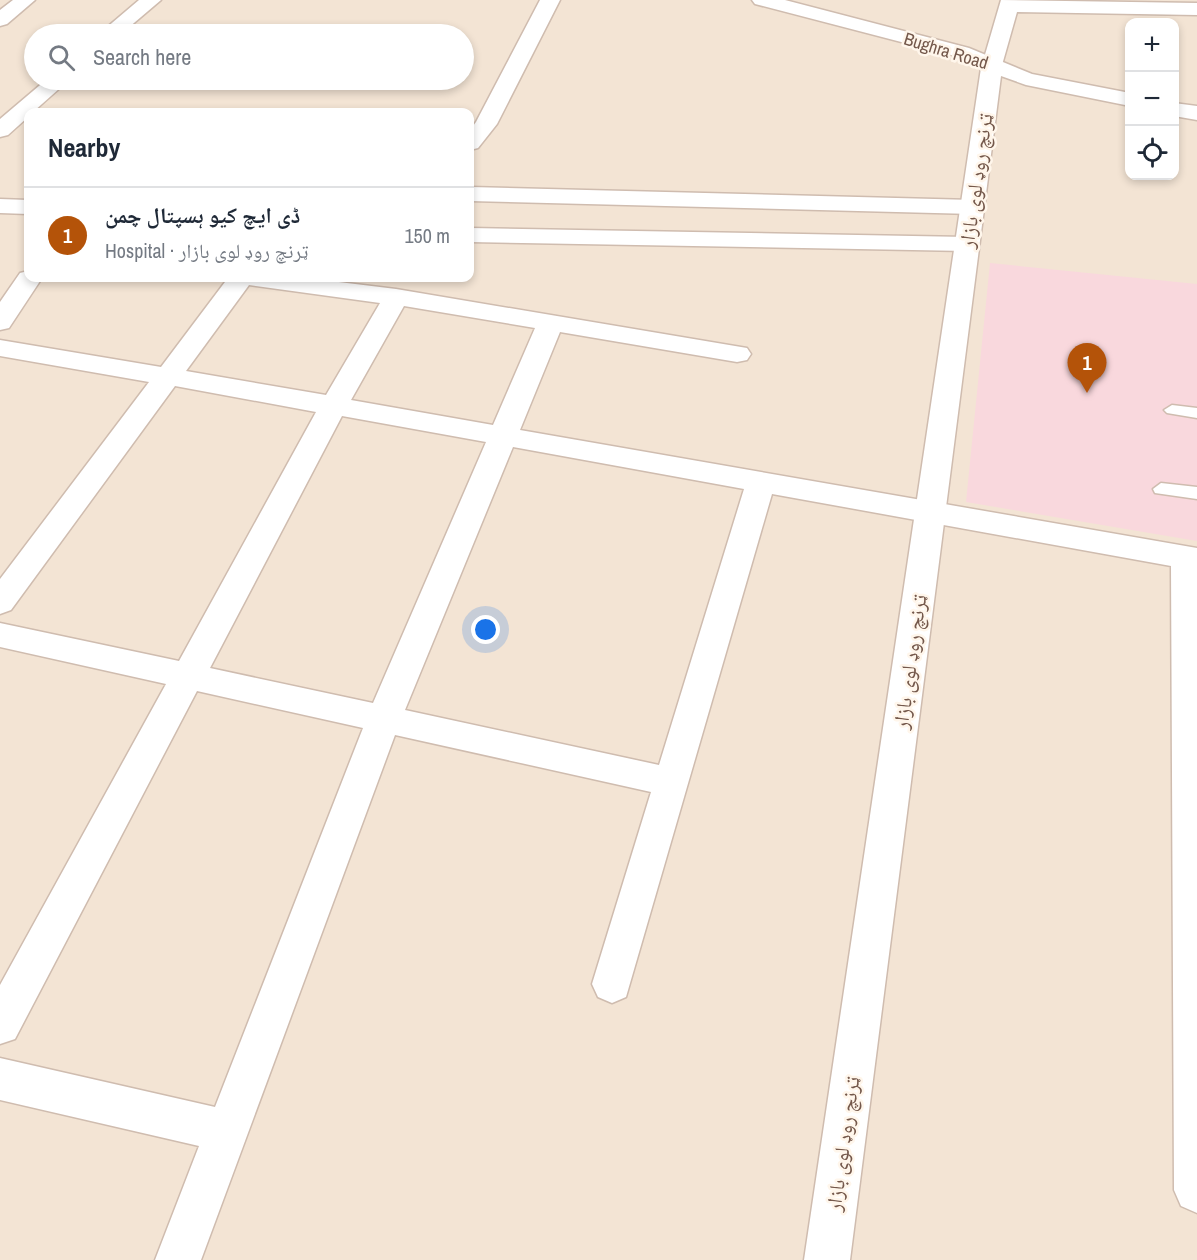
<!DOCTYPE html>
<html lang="en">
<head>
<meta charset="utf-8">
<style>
  :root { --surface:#fff; --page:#f6f6f7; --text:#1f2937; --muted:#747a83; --line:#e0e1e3; --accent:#b45309 }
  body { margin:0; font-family:"Archivo Narrow","Noto Naskh Arabic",sans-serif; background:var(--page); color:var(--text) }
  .controls { position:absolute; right:18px; top:18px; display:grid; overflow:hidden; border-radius:12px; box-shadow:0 3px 9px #0003 }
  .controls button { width:54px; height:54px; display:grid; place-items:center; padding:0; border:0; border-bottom:2px solid var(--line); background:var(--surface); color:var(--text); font:30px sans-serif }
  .you { position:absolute; left:486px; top:630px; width:21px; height:21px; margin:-15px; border:4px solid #fff; border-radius:50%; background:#1a73e8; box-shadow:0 0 0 9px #1a73e833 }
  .badge { display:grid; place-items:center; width:39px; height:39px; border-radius:50%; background:var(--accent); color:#fff; font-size:20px; font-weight:700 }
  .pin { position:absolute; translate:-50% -50px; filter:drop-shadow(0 2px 3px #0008) }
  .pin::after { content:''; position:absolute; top:32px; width:21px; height:18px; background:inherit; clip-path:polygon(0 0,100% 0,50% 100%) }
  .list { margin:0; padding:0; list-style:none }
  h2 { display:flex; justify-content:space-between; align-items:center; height:78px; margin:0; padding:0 24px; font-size:26px }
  h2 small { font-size:20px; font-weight:400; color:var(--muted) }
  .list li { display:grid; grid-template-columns:39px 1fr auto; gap:18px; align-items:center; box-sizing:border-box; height:96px; padding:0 24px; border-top:2px solid var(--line) }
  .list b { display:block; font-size:22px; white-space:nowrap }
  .list p { margin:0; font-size:20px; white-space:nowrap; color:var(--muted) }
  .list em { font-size:20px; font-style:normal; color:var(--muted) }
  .icon { flex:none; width:33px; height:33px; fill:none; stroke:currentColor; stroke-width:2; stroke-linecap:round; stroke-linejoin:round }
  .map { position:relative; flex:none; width:1197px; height:1260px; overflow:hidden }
  .search { position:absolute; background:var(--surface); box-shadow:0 3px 9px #0003; left:24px; top:24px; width:450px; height:66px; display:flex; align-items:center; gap:15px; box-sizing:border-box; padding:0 21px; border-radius:33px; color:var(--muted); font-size:22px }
  .panel { position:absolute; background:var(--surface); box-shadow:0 3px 9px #0003; left:24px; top:108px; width:450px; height:174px; border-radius:12px }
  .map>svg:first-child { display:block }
  .residential { fill:#f3e4d4; fill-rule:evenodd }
  .medical { fill:#f9d8dd }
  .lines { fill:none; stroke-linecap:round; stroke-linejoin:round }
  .service-casing { stroke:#cfbcaf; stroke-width:3 }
  .minor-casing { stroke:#cfbcaf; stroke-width:3 }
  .tertiary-casing { stroke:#cfbcaf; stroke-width:3 }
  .service { fill:#fff; fill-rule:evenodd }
  .minor { fill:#fff; fill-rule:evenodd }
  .tertiary { fill:#fff; fill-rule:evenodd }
  .labels { text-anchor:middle; stroke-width:5; stroke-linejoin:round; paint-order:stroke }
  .far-street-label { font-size:18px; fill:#74584b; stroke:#fff6eb }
  .street-label { font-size:21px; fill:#74584b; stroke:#fff6eb }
</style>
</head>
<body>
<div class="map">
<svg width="1197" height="1260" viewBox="0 0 1197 1260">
  <rect width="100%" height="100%" fill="#fcf2e5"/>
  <path class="residential" d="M0 0H1197V1260H0ZM1130 22H1174V176H1130ZM34 34H464V80H34ZM28 112H470V278H28Z"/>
  <path class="medical" d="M990 263 1197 284V541L966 502Z"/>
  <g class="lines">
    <defs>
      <path id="service" d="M1172 405 1197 408V418L1167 413 1164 410Z
        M1161 483 1197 487V499L1155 493 1153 489Z"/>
      <path id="minor" d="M139 0H161L121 34H99Z
        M540 0H560L497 124 478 148 470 150V130L476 122Z
        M1001 0 1197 3V15L1017 12 1002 65 999 69H985L982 65Z
        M46 80H69L33 112H28V117L8 135 0 137V119Z
        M470 187 973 200 981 202 985 207 981 212 973 214 470 201Z
        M0 199 28 200V214L0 213Z
        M470 228 967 237 976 239 979 244 976 249 967 251 470 242Z
        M28 271V278H42L9 328 0 330V302L20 273Z
        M228 278H306L396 289 747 348 751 354 747 360 737 362 560 332 520 430 1197 548V1213L1181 1206 1174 1190 1171 566 772 494 626 997 612 1003 598 997 592 984 651 792 395 735 201 1260H155L199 1146 0 1100V1058L215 1107 363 728 197 691 15 1039 0 1044V985L166 684 0 647V623L179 661 316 412 175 386 11 610 0 614V579L149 382 0 356V340L161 367ZM249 285 380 303 326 395 186 371ZM404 306 535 328 493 425 351 400ZM342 416 486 442 373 703 210 668ZM513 447 744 489 659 765 405 710Z"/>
      <path id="tertiary" d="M13 0H35L7 24 0 26V10Z
        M752 0H785L969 48 1032 74 1130 93V106L1026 85 1001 76 850 1260H804L981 68 955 56 755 4Z
        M1174 103 1197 106V120L1174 116Z"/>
    </defs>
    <use href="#service" class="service-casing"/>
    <use href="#minor" class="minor-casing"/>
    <use href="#tertiary" class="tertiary-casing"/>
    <use href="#service" class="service"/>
    <use href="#minor" class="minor"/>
    <use href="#tertiary" class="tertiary"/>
  </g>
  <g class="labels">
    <g class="far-street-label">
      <text transform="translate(946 51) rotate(17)" y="6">Bughra Road</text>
    </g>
    <g class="street-label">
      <text transform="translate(976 181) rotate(-82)" y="7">ټرنچ روډ لوی بازار</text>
      <text transform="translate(910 662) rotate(-82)" y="7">ټرنچ روډ لوی بازار</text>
      <text transform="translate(843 1144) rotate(-82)" y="7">ټرنچ روډ لوی بازار</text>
    </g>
  </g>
</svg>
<div class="controls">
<button>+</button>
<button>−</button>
<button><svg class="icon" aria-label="locate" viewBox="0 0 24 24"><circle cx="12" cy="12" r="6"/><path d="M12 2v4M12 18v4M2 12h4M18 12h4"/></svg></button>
</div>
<div class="you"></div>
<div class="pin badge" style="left:1087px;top:393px">1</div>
<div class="search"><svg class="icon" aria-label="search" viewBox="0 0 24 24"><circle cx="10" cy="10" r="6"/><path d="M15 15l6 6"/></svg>Search here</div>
<section class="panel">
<h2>Nearby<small></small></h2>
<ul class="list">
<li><span class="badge">1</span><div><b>ڈی ایچ کیو ہسپتال چمن</b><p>Hospital · ټرنچ روډ لوی بازار</p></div><em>150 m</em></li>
</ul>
</section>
</div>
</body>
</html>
